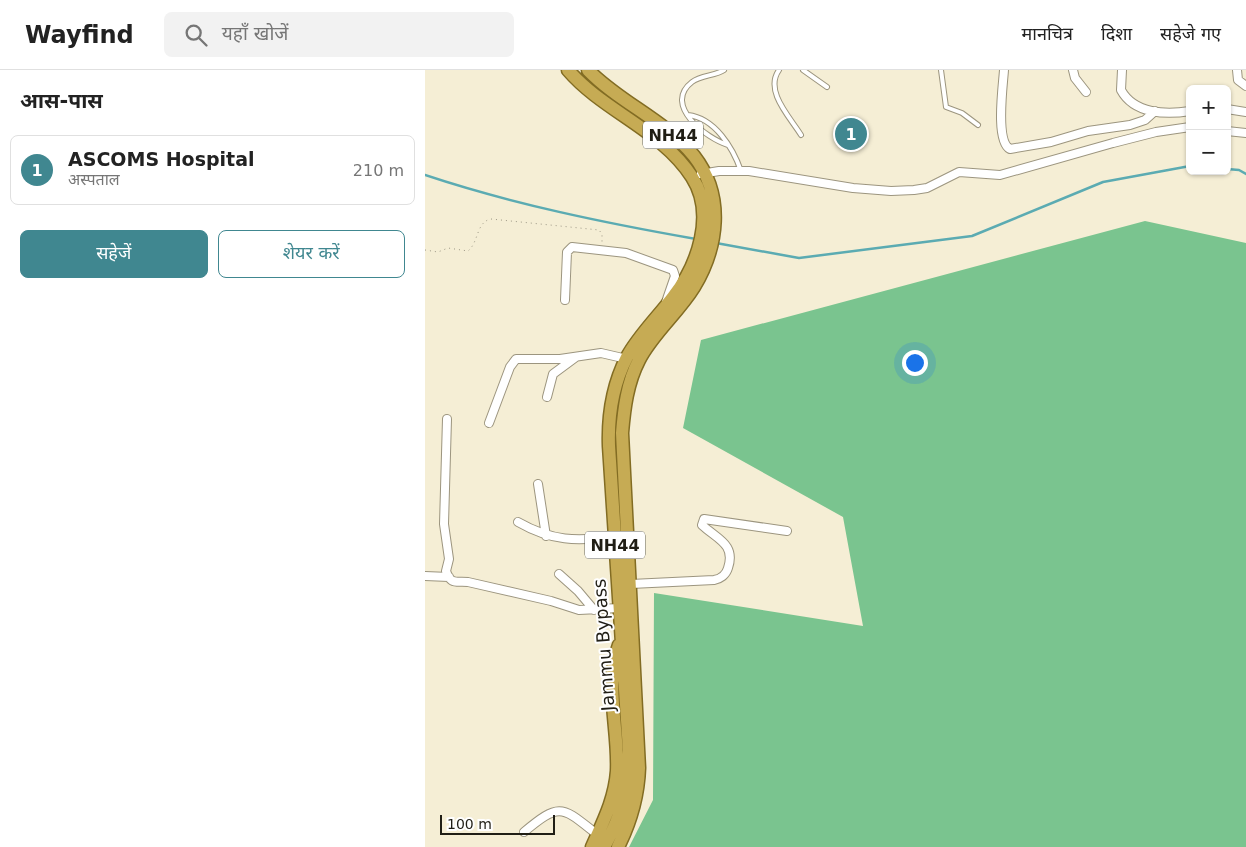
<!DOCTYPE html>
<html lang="hi">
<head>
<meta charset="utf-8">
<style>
  :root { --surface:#fff; --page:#f2f2f2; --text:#222; --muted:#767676; --line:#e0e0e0; --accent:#408790 }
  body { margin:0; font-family:"DejaVu Sans","Noto Sans Devanagari",sans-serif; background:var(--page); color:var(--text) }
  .controls { position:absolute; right:15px; top:15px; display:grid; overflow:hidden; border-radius:8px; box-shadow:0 1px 4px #0004 }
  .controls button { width:45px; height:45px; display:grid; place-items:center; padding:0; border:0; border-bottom:1px solid var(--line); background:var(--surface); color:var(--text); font:25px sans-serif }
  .scale { position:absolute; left:15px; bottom:12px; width:115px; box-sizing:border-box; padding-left:5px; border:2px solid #201e15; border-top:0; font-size:14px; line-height:18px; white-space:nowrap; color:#201e15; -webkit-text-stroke:4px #fff; paint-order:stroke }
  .you { position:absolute; left:489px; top:292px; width:18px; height:18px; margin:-12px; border:4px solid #fff; border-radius:50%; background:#1a73e8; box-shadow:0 0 0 8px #1a73e833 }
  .badge { display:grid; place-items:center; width:32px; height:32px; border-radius:50%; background:var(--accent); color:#fff; font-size:16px; font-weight:700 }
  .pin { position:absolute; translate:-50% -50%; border:2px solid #fff; box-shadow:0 1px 5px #0006 }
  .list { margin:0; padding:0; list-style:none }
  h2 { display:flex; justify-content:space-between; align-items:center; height:65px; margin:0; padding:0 20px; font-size:21px }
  h2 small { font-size:16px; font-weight:400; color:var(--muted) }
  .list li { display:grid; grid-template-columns:32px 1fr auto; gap:15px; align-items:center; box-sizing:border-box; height:70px; margin:0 10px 10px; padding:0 10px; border:1px solid var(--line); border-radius:8px }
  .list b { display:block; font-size:19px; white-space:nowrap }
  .list p { margin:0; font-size:16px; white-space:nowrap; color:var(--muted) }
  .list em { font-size:16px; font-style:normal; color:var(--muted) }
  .actions { display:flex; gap:10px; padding:15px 20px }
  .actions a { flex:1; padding:11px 0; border:1px solid var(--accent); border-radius:8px; text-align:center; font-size:18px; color:var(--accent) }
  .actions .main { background:var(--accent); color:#fff }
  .icon { flex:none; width:28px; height:28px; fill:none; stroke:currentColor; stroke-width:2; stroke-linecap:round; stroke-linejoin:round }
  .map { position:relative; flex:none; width:821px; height:777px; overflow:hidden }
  header { display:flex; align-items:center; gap:30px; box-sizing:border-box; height:70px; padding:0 25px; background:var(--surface); border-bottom:1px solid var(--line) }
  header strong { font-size:24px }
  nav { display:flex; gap:28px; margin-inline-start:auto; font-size:18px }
  .search { width:350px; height:45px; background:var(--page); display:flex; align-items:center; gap:12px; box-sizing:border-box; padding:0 18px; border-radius:8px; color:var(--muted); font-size:19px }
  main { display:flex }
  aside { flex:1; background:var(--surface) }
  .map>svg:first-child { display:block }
  .forest { fill:#7ac48f }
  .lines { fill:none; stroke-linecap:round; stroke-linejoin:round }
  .stream { stroke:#5babb2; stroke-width:2.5 }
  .service-casing { stroke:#9c957f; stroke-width:6 }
  .minor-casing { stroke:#9c957f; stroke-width:10 }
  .trunk-casing { stroke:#826c23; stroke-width:15 }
  .path { stroke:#9c9785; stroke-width:1; stroke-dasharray:1 4; stroke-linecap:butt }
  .service { stroke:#fff; stroke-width:4 }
  .minor { stroke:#fff; stroke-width:8 }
  .trunk { stroke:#c6ab54; stroke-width:12 }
  .labels { text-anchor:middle; stroke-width:4; stroke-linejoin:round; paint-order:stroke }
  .shield { fill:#fff; stroke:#63625b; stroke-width:1 }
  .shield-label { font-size:16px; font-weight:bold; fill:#201e15 }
  .street-label { font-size:18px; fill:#201e15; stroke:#fff }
</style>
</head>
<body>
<header>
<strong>Wayfind</strong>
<div class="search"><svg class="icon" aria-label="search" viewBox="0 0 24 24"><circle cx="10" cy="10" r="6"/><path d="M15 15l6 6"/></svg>यहाँ खोजें</div>
<nav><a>मानचित्र</a><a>दिशा</a><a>सहेजे गए</a></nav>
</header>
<main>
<aside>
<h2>आस-पास<small></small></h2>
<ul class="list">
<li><span class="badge">1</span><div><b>ASCOMS Hospital</b><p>अस्पताल</p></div><em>210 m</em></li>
</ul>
<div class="actions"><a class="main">सहेजें</a><a>शेयर करें</a></div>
</aside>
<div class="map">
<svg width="821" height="777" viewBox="0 0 821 777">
  <rect width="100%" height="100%" fill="#f5eed5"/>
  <path class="forest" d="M720 151 821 173V777H204L228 730 229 523 438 556 418 447 258 358 276 270Z"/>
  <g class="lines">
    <path class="stream" d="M802 99 814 100 821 104
      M0 105C87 134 180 153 271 169
      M291 173 374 188 547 166 678 112 765 96"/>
    <defs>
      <path id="service" d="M299 0C290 6 276 5 267 12 237 35 282 69 303 75
        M354 0C339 21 365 47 376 65
        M378 0 402 17
        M516 0 521 37 537 43 553 55
        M263 45C290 48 308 78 316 101"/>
      <path id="minor" d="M579 0C578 16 570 71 585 79L626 72 663 61 705 55 720 50 730 41
        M648 0 650 8 661 22
        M697 0 696 20C709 44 741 45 765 41
        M812 0 813 10 821 16
        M802 39 821 42
        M802 61 821 63
        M276 104 294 101H324L428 118 466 121 489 120 502 118 534 102 575 105 688 73 731 62 765 57
        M140 230 142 182 147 177 201 183 248 200 250 206 241 232
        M122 327 128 304 151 287
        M22 349 19 454 24 489 21 501C26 515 30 511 43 512L126 531 154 540 194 538
        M64 353 85 297 91 289H135L176 283 202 289
        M113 414 121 466
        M93 452C126 471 152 472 190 466
        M134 504 153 521 169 540
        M0 506 24 507
        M206 514 289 510C295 509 301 505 303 498 311 474 292 469 277 455L279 449 362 461
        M99 762C136 731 137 737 173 765"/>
      <path id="trunk" d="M143 0C178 41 237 60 267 107 291 144 273 195 248 227 233 247 214 265 202 287 188 314 183 346 184 376L204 680C203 718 198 744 179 777
        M163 0C195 33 240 50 269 86 300 126 293 177 269 217 253 243 228 263 214 290 202 313 199 339 197 363L214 698C213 727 206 751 193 777
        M167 777C178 752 190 729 192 701 194 660 179 614 194 575"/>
    </defs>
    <use href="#service" class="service-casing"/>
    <use href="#minor" class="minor-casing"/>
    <use href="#trunk" class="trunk-casing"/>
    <path class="path" d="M0 180 13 182 23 178 43 181C54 172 51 152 66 149L174 160 177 164V173"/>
    <use href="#service" class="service"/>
    <use href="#minor" class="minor"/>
    <use href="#trunk" class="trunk"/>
  </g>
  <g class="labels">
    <g class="shield">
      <rect x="218" y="51.5" width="60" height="27" rx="4"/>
      <rect x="160" y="461.5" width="60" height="27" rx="4"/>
    </g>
    <g class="shield-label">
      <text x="248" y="71">NH44</text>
      <text x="190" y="481">NH44</text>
    </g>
    <g class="street-label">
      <text transform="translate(179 575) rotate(-94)" y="6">Jammu Bypass</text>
    </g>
  </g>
</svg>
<div class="controls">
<button>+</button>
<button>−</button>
</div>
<div class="scale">100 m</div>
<div class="you"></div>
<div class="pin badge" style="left:426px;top:64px">1</div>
</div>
</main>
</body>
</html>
